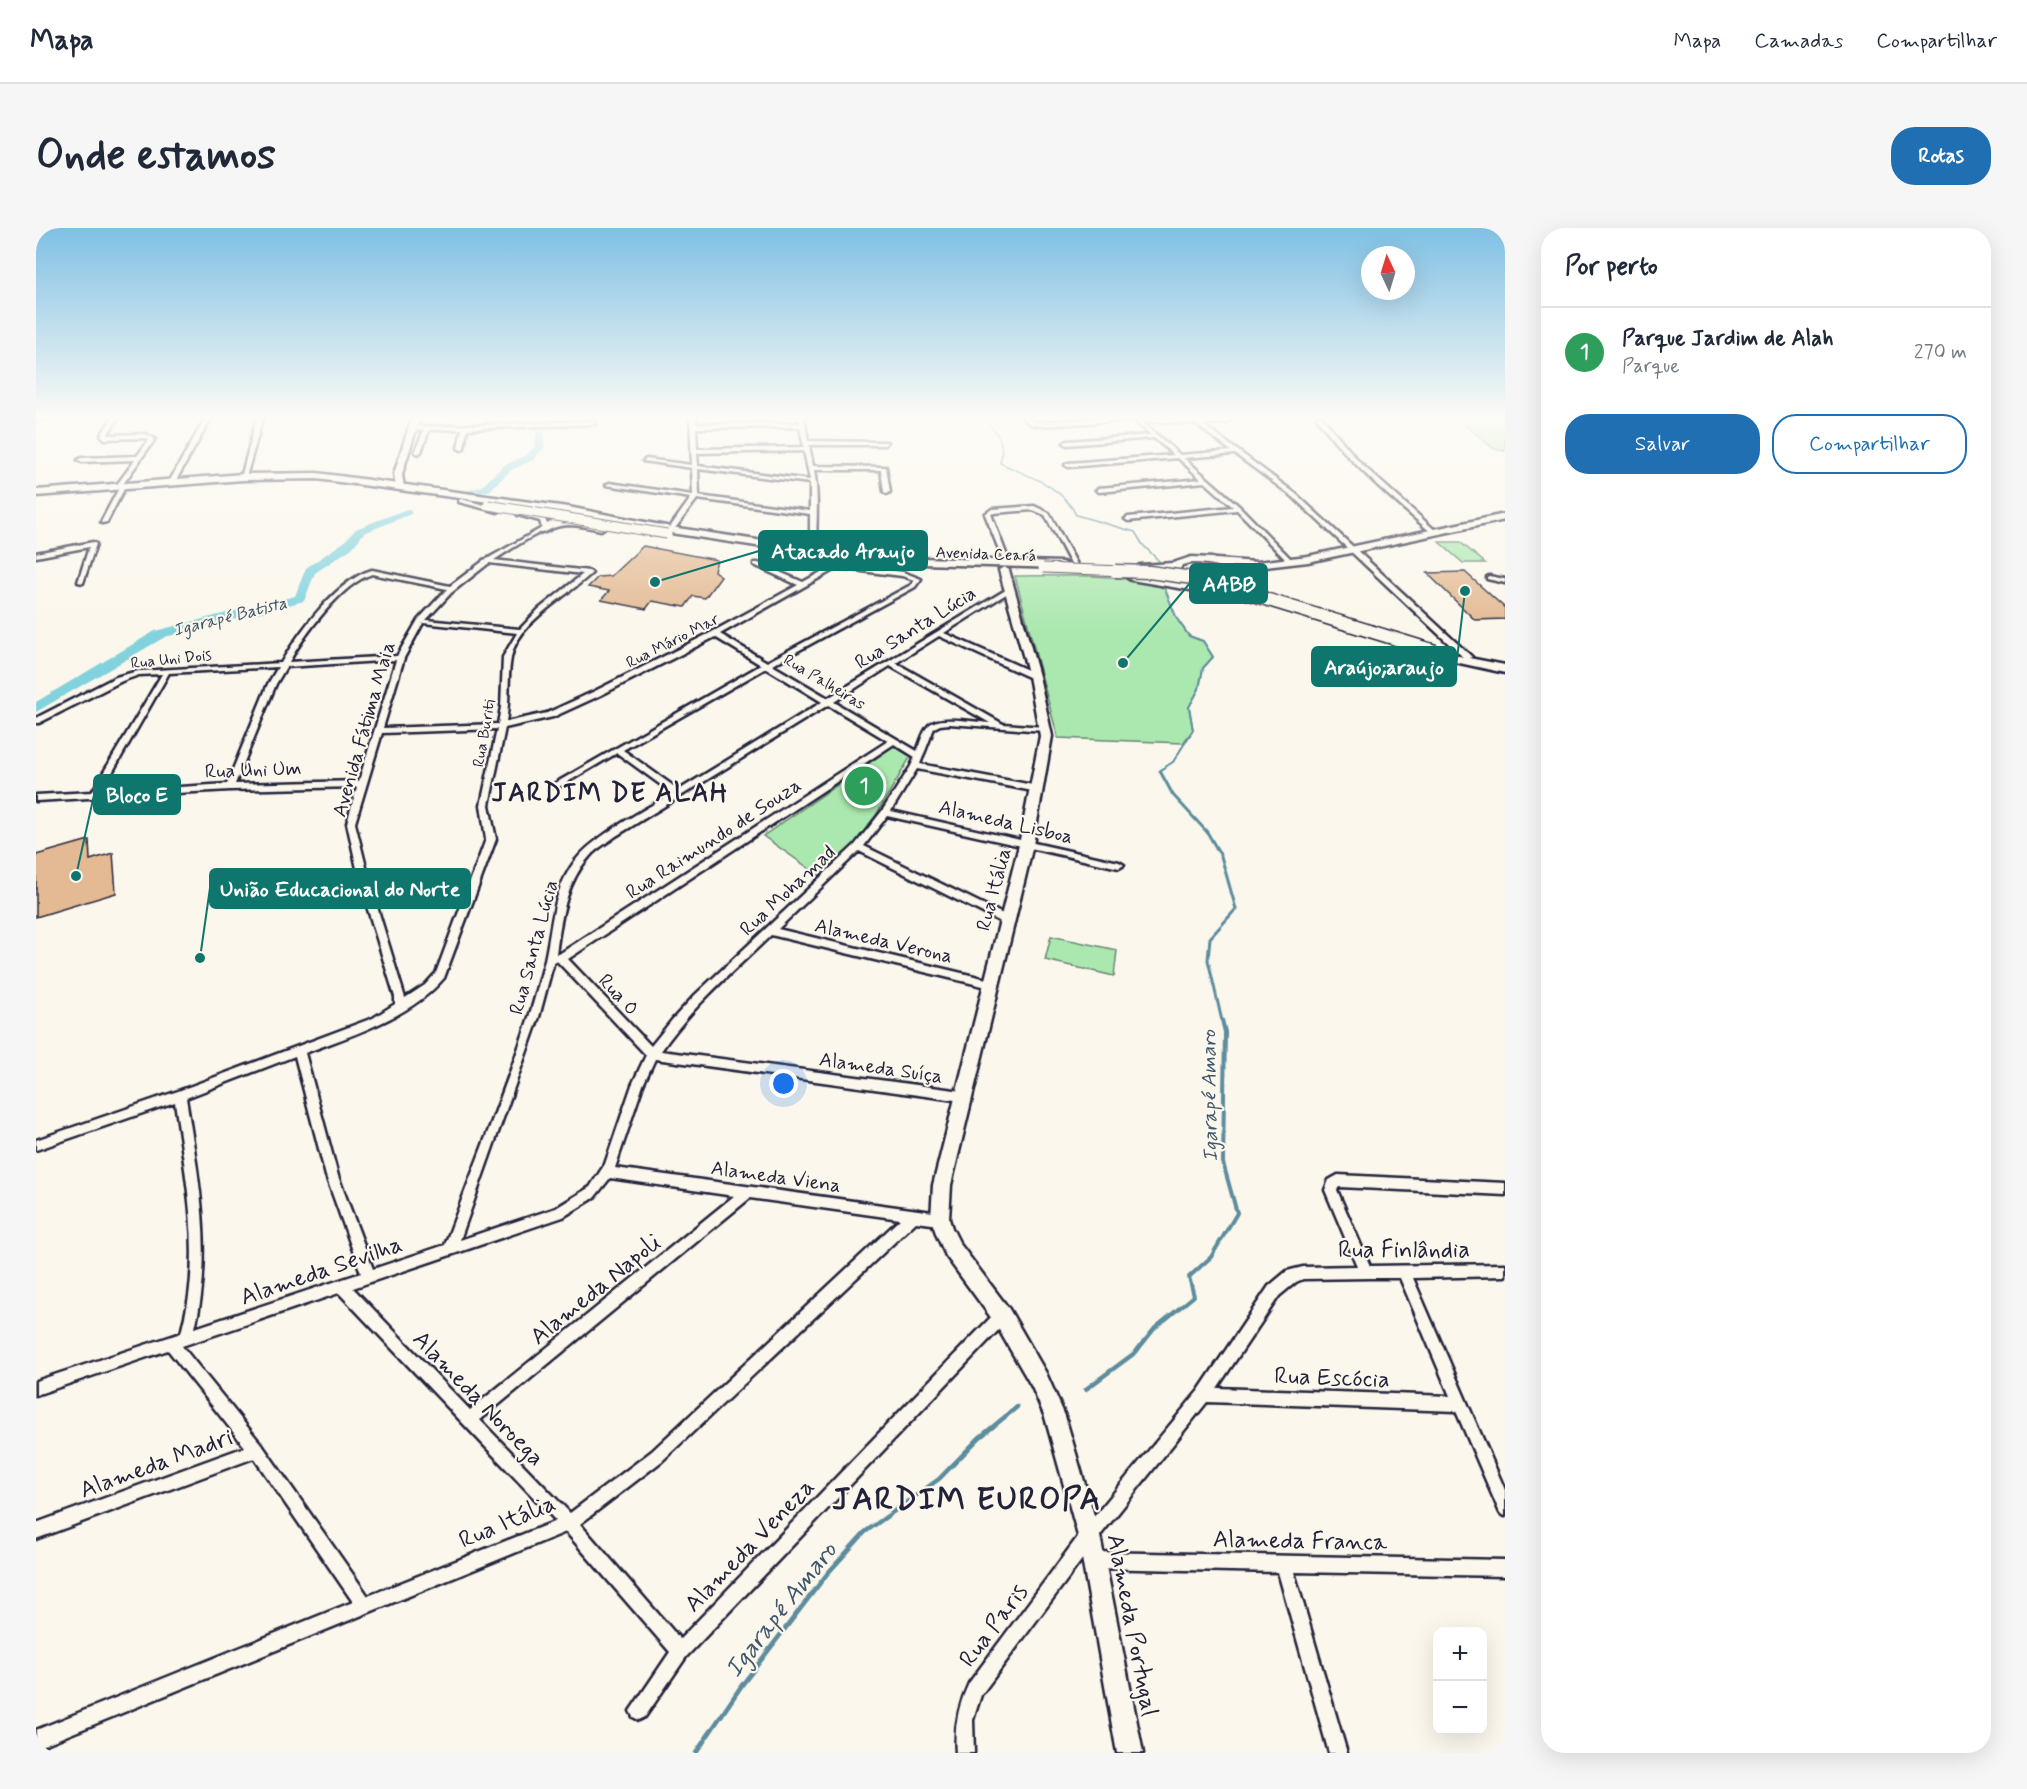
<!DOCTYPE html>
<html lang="pt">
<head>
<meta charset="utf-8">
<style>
  :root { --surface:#fff; --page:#f6f6f7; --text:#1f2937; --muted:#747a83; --line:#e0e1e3; --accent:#1f6fb2 }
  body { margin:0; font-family:Mynerve,sans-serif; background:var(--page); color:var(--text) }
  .controls { position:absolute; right:18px; bottom:18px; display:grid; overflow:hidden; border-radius:12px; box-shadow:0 6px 24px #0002 }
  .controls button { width:54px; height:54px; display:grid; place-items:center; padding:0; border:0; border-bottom:2px solid var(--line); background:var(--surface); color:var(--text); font:30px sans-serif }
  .compass { position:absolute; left:1325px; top:18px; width:54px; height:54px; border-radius:50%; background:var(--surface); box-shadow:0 6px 24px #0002; rotate:356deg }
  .you { position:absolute; left:748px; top:856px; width:21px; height:21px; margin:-15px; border:4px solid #fff; border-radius:50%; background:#1a73e8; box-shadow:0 0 0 9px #1a73e833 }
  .badge { display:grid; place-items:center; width:39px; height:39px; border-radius:50%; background:var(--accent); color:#fff; font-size:20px; font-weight:700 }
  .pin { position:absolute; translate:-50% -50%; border:3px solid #fff; box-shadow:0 2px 6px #0006 }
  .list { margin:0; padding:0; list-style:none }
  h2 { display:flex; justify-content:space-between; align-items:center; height:78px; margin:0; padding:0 24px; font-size:26px }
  h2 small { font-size:20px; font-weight:400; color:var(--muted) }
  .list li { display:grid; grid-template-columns:39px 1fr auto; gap:18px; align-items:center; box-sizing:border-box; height:90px; padding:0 24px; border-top:2px solid var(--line) }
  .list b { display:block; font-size:22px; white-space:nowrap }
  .list p { margin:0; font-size:20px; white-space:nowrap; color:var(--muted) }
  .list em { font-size:20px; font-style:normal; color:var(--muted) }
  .actions { display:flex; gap:12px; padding:18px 24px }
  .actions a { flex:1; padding:14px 0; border:2px solid var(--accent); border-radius:24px; text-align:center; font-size:21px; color:var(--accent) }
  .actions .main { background:var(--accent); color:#fff }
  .map { position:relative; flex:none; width:1469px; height:1525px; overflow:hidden; border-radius:24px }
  header { display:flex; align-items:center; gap:36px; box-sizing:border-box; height:84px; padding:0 30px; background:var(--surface); border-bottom:2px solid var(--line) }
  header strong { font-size:28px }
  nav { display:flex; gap:33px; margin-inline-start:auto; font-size:21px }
  .intro { display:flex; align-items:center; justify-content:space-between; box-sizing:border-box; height:144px; padding:0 36px }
  h1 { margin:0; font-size:42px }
  .button { padding:15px 27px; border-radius:24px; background:var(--accent); color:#fff; font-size:21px; font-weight:700 }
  main { display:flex; gap:36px; padding:0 36px }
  aside { flex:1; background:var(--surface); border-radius:24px; box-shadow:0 6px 24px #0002 }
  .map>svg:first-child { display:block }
  .green { fill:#abe8af; stroke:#668575; stroke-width:1.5 }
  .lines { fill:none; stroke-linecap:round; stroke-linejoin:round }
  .stream-far4 { stroke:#5c8c9d; stroke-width:1.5 }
  .stream-far3 { stroke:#5c8c9d; stroke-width:2 }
  .stream-far2 { stroke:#5c8c9d; stroke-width:3 }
  .stream-far1 { stroke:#5c8c9d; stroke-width:4 }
  .stream { stroke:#5c8c9d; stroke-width:4.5 }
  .river { fill:#82d2de; fill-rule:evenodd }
  .building { fill:#e3ba93; stroke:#22223b; stroke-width:1.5 }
  .street-casing { stroke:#22223b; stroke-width:5 }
  .secondary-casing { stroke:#22223b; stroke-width:5 }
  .primary-casing { stroke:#22223b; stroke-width:5 }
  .street { fill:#fbf7ec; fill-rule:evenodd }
  .secondary { fill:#fbf7ec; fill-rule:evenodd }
  .primary { fill:#fbf7ec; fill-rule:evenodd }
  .primary-bridge-far1-casing { stroke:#22223b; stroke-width:11; stroke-linecap:butt }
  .primary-bridge-casing { stroke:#22223b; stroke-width:15; stroke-linecap:butt }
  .primary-bridge-far1 { stroke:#fbf7ec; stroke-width:9 }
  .primary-bridge { stroke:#fbf7ec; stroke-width:12 }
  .labels { text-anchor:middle; stroke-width:4.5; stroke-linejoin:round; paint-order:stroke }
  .far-street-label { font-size:16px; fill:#22223b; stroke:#fbf7ec }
  .far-water-label { font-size:18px; font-style:italic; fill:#3f576c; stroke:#fbf7ec }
  .street-label { font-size:20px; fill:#22223b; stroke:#fbf7ec }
  .water-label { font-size:21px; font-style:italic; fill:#3f576c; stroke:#fbf7ec }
  .near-street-label { font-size:24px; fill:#22223b; stroke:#fbf7ec }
  .district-label { font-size:26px; font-weight:bold; letter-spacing:1.5px; fill:#22223b; stroke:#fbf7ec }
  .near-water-label { font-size:26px; font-style:italic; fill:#3f576c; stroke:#fbf7ec }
  .near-district-label { font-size:32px; font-weight:bold; letter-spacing:1.5px; fill:#22223b; stroke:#fbf7ec }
  .leader { fill:none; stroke:#0f766e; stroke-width:2 }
  .callout-dot { fill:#0f766e; stroke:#fbf7ec; stroke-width:2 }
  .callout { fill:#0f766e; stroke:#0f766e; stroke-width:2 }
  .callout-label { font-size:21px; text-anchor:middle; font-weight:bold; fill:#fff }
</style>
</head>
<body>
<header>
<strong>Mapa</strong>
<nav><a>Mapa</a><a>Camadas</a><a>Compartilhar</a></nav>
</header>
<div class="intro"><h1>Onde estamos</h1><a class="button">Rotas</a></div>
<main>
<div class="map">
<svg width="1469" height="1525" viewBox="0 0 1469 1525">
  <rect width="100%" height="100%" fill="#fbf7ec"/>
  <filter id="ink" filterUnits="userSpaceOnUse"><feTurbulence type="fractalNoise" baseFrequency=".0167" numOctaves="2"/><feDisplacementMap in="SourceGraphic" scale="12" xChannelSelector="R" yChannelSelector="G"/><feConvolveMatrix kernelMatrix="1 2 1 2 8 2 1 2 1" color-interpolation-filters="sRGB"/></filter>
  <g filter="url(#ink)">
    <path class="green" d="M1420 189H1469V223L1458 221Z
      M1403 314H1424L1449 335H1427Z
      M979 348C1015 348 1099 344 1129 361L1141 391 1153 408 1167 413 1177 429 1167 440 1163 461 1153 479 1157 502 1147 515 1022 510Z
      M858 518 875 528 840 587 817 618 784 648 727 608Z
      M1015 708 1081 722 1078 748 1009 732Z"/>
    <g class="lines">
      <path class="stream-far4" d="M946 189C961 204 970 213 964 235 992 248 1026 257 1040 287L1099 304 1107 317 1123 333"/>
      <path class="stream-far3" d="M1126 541 1137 534 1157 502 1153 479 1163 461 1167 440 1177 429 1167 413 1153 408 1141 391 1129 361"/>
      <path class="stream-far2" d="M1129 540 1124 543 1137 567 1171 604 1185 628 1200 681 1174 710 1172 732 1186 793"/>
      <path class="stream-far1" d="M1107 1115 1119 1100 1158 1068 1153 1049 1175 1029 1201 985 1187 935 1189 804 1186 792"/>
      <path class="stream" d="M1050 1161 1100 1124 1108 1113
        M660 1525 706 1457 791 1346 829 1304 903 1251 943 1210 981 1179"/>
      <path class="river" d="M523 189H539L519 196 514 193Z
        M501 202 509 204 508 220 497 232 475 242 453 263 418 270V266L445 259 467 238 489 228 498 219Z
        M371 281 375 282V286L328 305 316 320 279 345 268 373 129 409 0 484V474L119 403 259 368 270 340 308 314 320 301Z"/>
    </g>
    <path class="building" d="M607 318 681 332 678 343 685 348 669 370 657 368 649 379 616 373 610 381 565 372 573 363 552 359 562 349 575 348Z
      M1429 344 1469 380V391L1439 392 1391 345Z
      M53 612 54 632 77 625 80 665 0 689V627Z"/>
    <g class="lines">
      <defs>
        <path id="street" d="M0 189H17L0 193Z
          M77 189H83L71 207 110 206 119 211 85 259 83 260 80 258 99 232 45 234 42 232 45 230 101 228 113 212 109 210 69 211 65 207Z
          M170 189H176L139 254 134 255 133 254Z
          M221 189H227L210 249 205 250Z
          M654 189H660V196L764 195 762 189H768L772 213 851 214 849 217H773L777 238 850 239 854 264 851 266 848 264 845 242H778C783 269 780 296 780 323L777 325 774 323V286L661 271 637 303H633L632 302 655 270 570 257 573 255 657 267 656 240 607 233 610 231 656 237ZM764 199 768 219 661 221 660 200ZM768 223 774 252 662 238 661 225ZM662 241 774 255V283L663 268Z
          M986 189H992L998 194H1005L1089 189 1161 193 1189 192 1191 189H1197L1190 195 1166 196 1260 266 1436 429 1429 431 1256 268 1199 226 1148 230 1204 279 1255 331V333H1251L1201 282 1092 293 1089 291 1092 289 1197 279 1169 254 1063 264 1060 262 1063 260 1165 251 1142 230 1032 239 1029 237 1032 235 1138 227 1118 210 1031 217 1028 215 1031 213 1115 207 1098 192 1005 198 994 196ZM1104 192 1160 196 1195 223 1144 227Z
          M1280 189H1286L1324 235 1401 304V306H1397C1355 270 1313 235 1280 189Z
          M558 193 560 196 431 201 428 220 425 222 422 220 426 201 393 202 385 224 382 226 379 224 388 202 375 203 372 201 375 199Z
          M83 260 88 261 71 294 66 295 65 294Z
          M425 271 464 281 465 282 462 284 423 274V272Z
          M998 278 1013 285 1042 338 1041 339 1036 338 1009 287 997 282 958 285 955 286 974 336 969 337 949 286 956 281Z
          M484 284 509 291 512 298 537 294 568 300 565 302C554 300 543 297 532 297 506 299 480 318 458 332L553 343 556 345C532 368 481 394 475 430 471 451 474 473 470 494L511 485 559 463 676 404 762 357 718 337V335H722L767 354 811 330 814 332 806 337 867 344 885 351 879 359 736 437 792 470 973 360 975 361V363L908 405 1001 446V450H995L903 408 860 435 967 496 1009 499 1013 501 1009 503 913 496 904 497 898 500 884 536 1002 558 1006 561 1002 564 881 541 855 583 1083 634 1088 637 1083 640 851 588 828 618 973 689 975 692 973 695H967L823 623 742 701 955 752 959 753 960 756 959 759 955 760 735 707C697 744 655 779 625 823L926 863 930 865 932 868 930 871 926 873 619 831 607 857 579 940 904 985 908 987 910 991 908 995 904 997 880 994 626 1233 544 1296 644 1411 961 1083 966 1081 971 1083 973 1088 971 1093 650 1429 609 1489 603 1492 597 1489 594 1483 634 1424 530 1304 0 1520V1502L317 1374 218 1230 0 1311V1295L209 1219 132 1122 0 1167V1153L145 1105C148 1093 151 1081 153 1068 162 1004 148 937 139 874L0 922V912L142 863 337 790 359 776V769L325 659 311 595 321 559 194 562 0 573V567L56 564 126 446 103 447 86 453 3 495H0V490L80 449 102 443 245 435C263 404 301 352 336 342L414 358 446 334 447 332 451 331 506 300 504 293 482 287 481 286ZM453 335 547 346 503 381 484 401 390 392 415 365ZM801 340 866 348 878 352 875 357 731 434 684 406ZM336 346 411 361 382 392 361 428 253 434C268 407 306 355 336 346ZM387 395 481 405 467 429 465 479 462 496 347 500 368 430ZM679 409 725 437 516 557 517 559H523L581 525 636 565C608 583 559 607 539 633 516 664 517 696 509 732 504 751 499 771 493 789 468 866 437 941 409 1017L337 1041 302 948 269 825C316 807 374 790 408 750L460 611 453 577 469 500 517 489 565 467ZM360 432 323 553 199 556 240 456 250 439ZM854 438 954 495C940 494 903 487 893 497 887 503 884 516 881 523L798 474ZM242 439 232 456 191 556 65 564 133 445ZM730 440 786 474 643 562 587 522ZM792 477 852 513 523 726H520C525 692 529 655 554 628 561 620 571 615 580 608ZM461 501 445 577 450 611 400 745 389 757 369 770 335 659 319 595 346 505ZM858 516 879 529 875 538 846 583 819 617 659 767 636 792 615 818 532 731ZM518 733 522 734 610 827 596 857 569 936 554 959 520 980 424 1012 503 789ZM259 828 290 948 325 1045 159 1100C178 1024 162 946 150 870ZM574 950 698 968 434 1182 317 1060 527 989 558 970ZM714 970 864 991 616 1223 534 1285 444 1192ZM303 1065 520 1293 332 1368 226 1217 146 1118Z
          M57 314 60 316 47 355 42 354 53 319 0 329V325Z
          M1453 348 1469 351V355L1451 351V349Z
          M1302 947 1469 955V967L1303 959 1301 962 1334 1038 1469 1036V1048L1377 1050 1469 1262V1288L1464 1285 1420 1183 1171 1174 1059 1314 945 1467 937 1492 938 1525H920C918 1499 922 1478 933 1455L1047 1302 1163 1162 1233 1058 1251 1043 1267 1039 1321 1038 1289 962 1293 952ZM1333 1050H1364L1414 1168 1181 1160 1243 1068 1260 1054 1267 1051Z
          M1057 1324 1469 1332V1348L1258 1344 1311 1525H1293L1242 1344 1057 1340 1051 1338 1049 1332 1051 1326Z"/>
        <path id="secondary" d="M376 189H384L366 246 368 260 364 262 360 260 358 246Z
          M1469 286V292L1272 334 1221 340 1180 337 1175 334 1180 331 1221 334 1272 328Z
          M968 339 973 342 1003 448 1016 508 997 617 915 957 913 991 916 1000 924 1016 973 1081 1010 1145 1029 1188 1064 1308 1107 1525H1081L1042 1308 1009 1189 996 1159 959 1095 910 1028 901 1008 895 991 897 957 983 617 1004 508 993 448 963 342Z"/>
        <path id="primary" d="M281 245 532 279 635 299 754 317 885 330 1027 334 1032 337 1027 340 885 336 754 323 635 305 548 288 533 292 509 304 504 301 506 299 527 287 535 285 281 251 207 252 0 268V262L207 246Z
          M1155 329 1176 330 1193 336 1203 344 1207 351 1239 371 1234 374 1230 373 1203 358 1191 364 1178 366 1095 352 1090 349 1095 346 1139 352 1134 341 1104 343 1099 340 1104 337 1137 335ZM1155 335C1170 335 1191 336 1196 352 1181 365 1154 359 1143 343L1146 337Z
          M1382 420 1469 437V445L1378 425 1376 423Z"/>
      </defs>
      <use href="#street" class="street-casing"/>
      <use href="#secondary" class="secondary-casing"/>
      <use href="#primary" class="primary-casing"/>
      <use href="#street" class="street"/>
      <use href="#secondary" class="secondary"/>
      <use href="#primary" class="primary"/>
      <defs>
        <path id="primary-bridge-far1" d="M452 277 631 306
          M1007 340 1115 344"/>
        <path id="primary-bridge" d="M1079 343 1113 344 1164 351 1399 423"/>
      </defs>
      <use href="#primary-bridge-far1" class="primary-bridge-far1-casing"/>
      <use href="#primary-bridge" class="primary-bridge-casing"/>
      <use href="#primary-bridge-far1" class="primary-bridge-far1"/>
      <use href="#primary-bridge" class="primary-bridge"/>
    </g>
  </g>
  <linearGradient id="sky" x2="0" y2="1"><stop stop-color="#7fc0e4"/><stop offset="0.47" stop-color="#fdfbf6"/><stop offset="1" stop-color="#fdfbf6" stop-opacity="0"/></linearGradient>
  <rect width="1469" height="403" fill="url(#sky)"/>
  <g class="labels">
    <g class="far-street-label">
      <text transform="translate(950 325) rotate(2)" y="6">Avenida Ceará</text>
      <text transform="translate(636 412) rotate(-27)" y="6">Rua Mário Mar</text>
      <text transform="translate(135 430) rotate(-6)" y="6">Rua Uni Dois</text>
      <text transform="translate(789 453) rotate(31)" y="6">Rua Palheiras</text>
      <text transform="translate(447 505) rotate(-80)" y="6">Rua Buriti</text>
    </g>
    <g class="far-water-label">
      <text transform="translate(194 388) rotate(-14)" y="6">Igarapé Batista</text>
    </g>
    <g class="street-label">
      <text transform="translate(879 399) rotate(-32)" y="7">Rua Santa Lúcia</text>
      <text transform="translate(327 501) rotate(-74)" y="7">Avenida Fátima Maia</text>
      <text transform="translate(217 541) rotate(-2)" y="7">Rua Uni Um</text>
      <text transform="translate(970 593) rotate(13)" y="7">Alameda Lisboa</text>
      <text transform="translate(677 610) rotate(-33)" y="7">Rua Raimundo de Souza</text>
      <text transform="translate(957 661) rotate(-75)" y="7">Rua Itália</text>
      <text transform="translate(751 662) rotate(-43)" y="7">Rua Mohamad</text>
      <text transform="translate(848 712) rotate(13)" y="7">Alameda Verona</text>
      <text transform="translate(497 719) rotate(-75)" y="7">Rua Santa Lúcia</text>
      <text transform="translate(583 766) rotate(47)" y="7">Rua O</text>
      <text transform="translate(845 839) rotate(8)" y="7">Alameda Suíça</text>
      <text transform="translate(740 948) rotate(8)" y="7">Alameda Viena</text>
    </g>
    <g class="water-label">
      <text transform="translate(1173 868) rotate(-91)" y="7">Igarapé Amaro</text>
    </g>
    <g class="near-street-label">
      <text x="1368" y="1029">Rua Finlândia</text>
      <text transform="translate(285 1042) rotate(-19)" y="8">Alameda Sevilha</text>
      <text transform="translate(559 1061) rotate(-39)" y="8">Alameda Napoli</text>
      <text transform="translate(1296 1149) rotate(2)" y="8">Rua Escócia</text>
      <text transform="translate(443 1170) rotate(46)" y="8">Alameda Noroega</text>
      <text transform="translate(120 1235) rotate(-20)" y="8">Alameda Madri</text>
      <text transform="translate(471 1293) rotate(-23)" y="8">Rua Itália</text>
      <text transform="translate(1264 1312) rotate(1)" y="8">Alameda Franca</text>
      <text transform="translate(713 1317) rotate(-46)" y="8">Alameda Veneza</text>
      <text transform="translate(957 1397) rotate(-53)" y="8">Rua Paris</text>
      <text transform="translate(1097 1397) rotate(79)" y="8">Alameda Portugal</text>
    </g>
    <g class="district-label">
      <text x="574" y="573">JARDIM DE ALAH</text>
    </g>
    <g class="near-water-label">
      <text transform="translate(744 1381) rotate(-52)" y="9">Igarapé Amaro</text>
    </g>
    <g class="near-district-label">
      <text x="931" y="1281">JARDIM EUROPA</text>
    </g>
  </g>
  <path class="leader" d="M619 354L723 323M1087 435L1154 355M1429 363L1420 439M40 648L58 567M164 730L174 660"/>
  <g class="callout-dot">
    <circle cx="619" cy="354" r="6"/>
    <circle cx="1087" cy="435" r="6"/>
    <circle cx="1429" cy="363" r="6"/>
    <circle cx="40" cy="648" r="6"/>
    <circle cx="164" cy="730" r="6"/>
  </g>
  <g class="callout">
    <rect x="723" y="303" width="168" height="39" rx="6"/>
    <rect x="1154" y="336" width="77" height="39" rx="6"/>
    <rect x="1276" y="419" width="144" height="39" rx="6"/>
    <rect x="58" y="547" width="86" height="39" rx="6"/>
    <rect x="174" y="641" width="260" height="39" rx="6"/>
  </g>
  <g class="callout-label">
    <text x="807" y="330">Atacado Araujo</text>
    <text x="1193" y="363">AABB</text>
    <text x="1348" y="446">Araújo;araujo</text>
    <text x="101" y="574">Bloco E</text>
    <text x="304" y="668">União Educacional do Norte</text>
  </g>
</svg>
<div class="controls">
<button>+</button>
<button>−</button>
</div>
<svg class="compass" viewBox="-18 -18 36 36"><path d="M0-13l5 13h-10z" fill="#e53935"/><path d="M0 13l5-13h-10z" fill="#747a83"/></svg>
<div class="you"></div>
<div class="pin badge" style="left:828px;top:558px;background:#2e9e5b">1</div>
</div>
<aside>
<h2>Por perto<small></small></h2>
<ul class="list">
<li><span class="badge" style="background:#2e9e5b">1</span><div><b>Parque Jardim de Alah</b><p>Parque</p></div><em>270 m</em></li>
</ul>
<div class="actions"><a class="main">Salvar</a><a>Compartilhar</a></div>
</aside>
</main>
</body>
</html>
